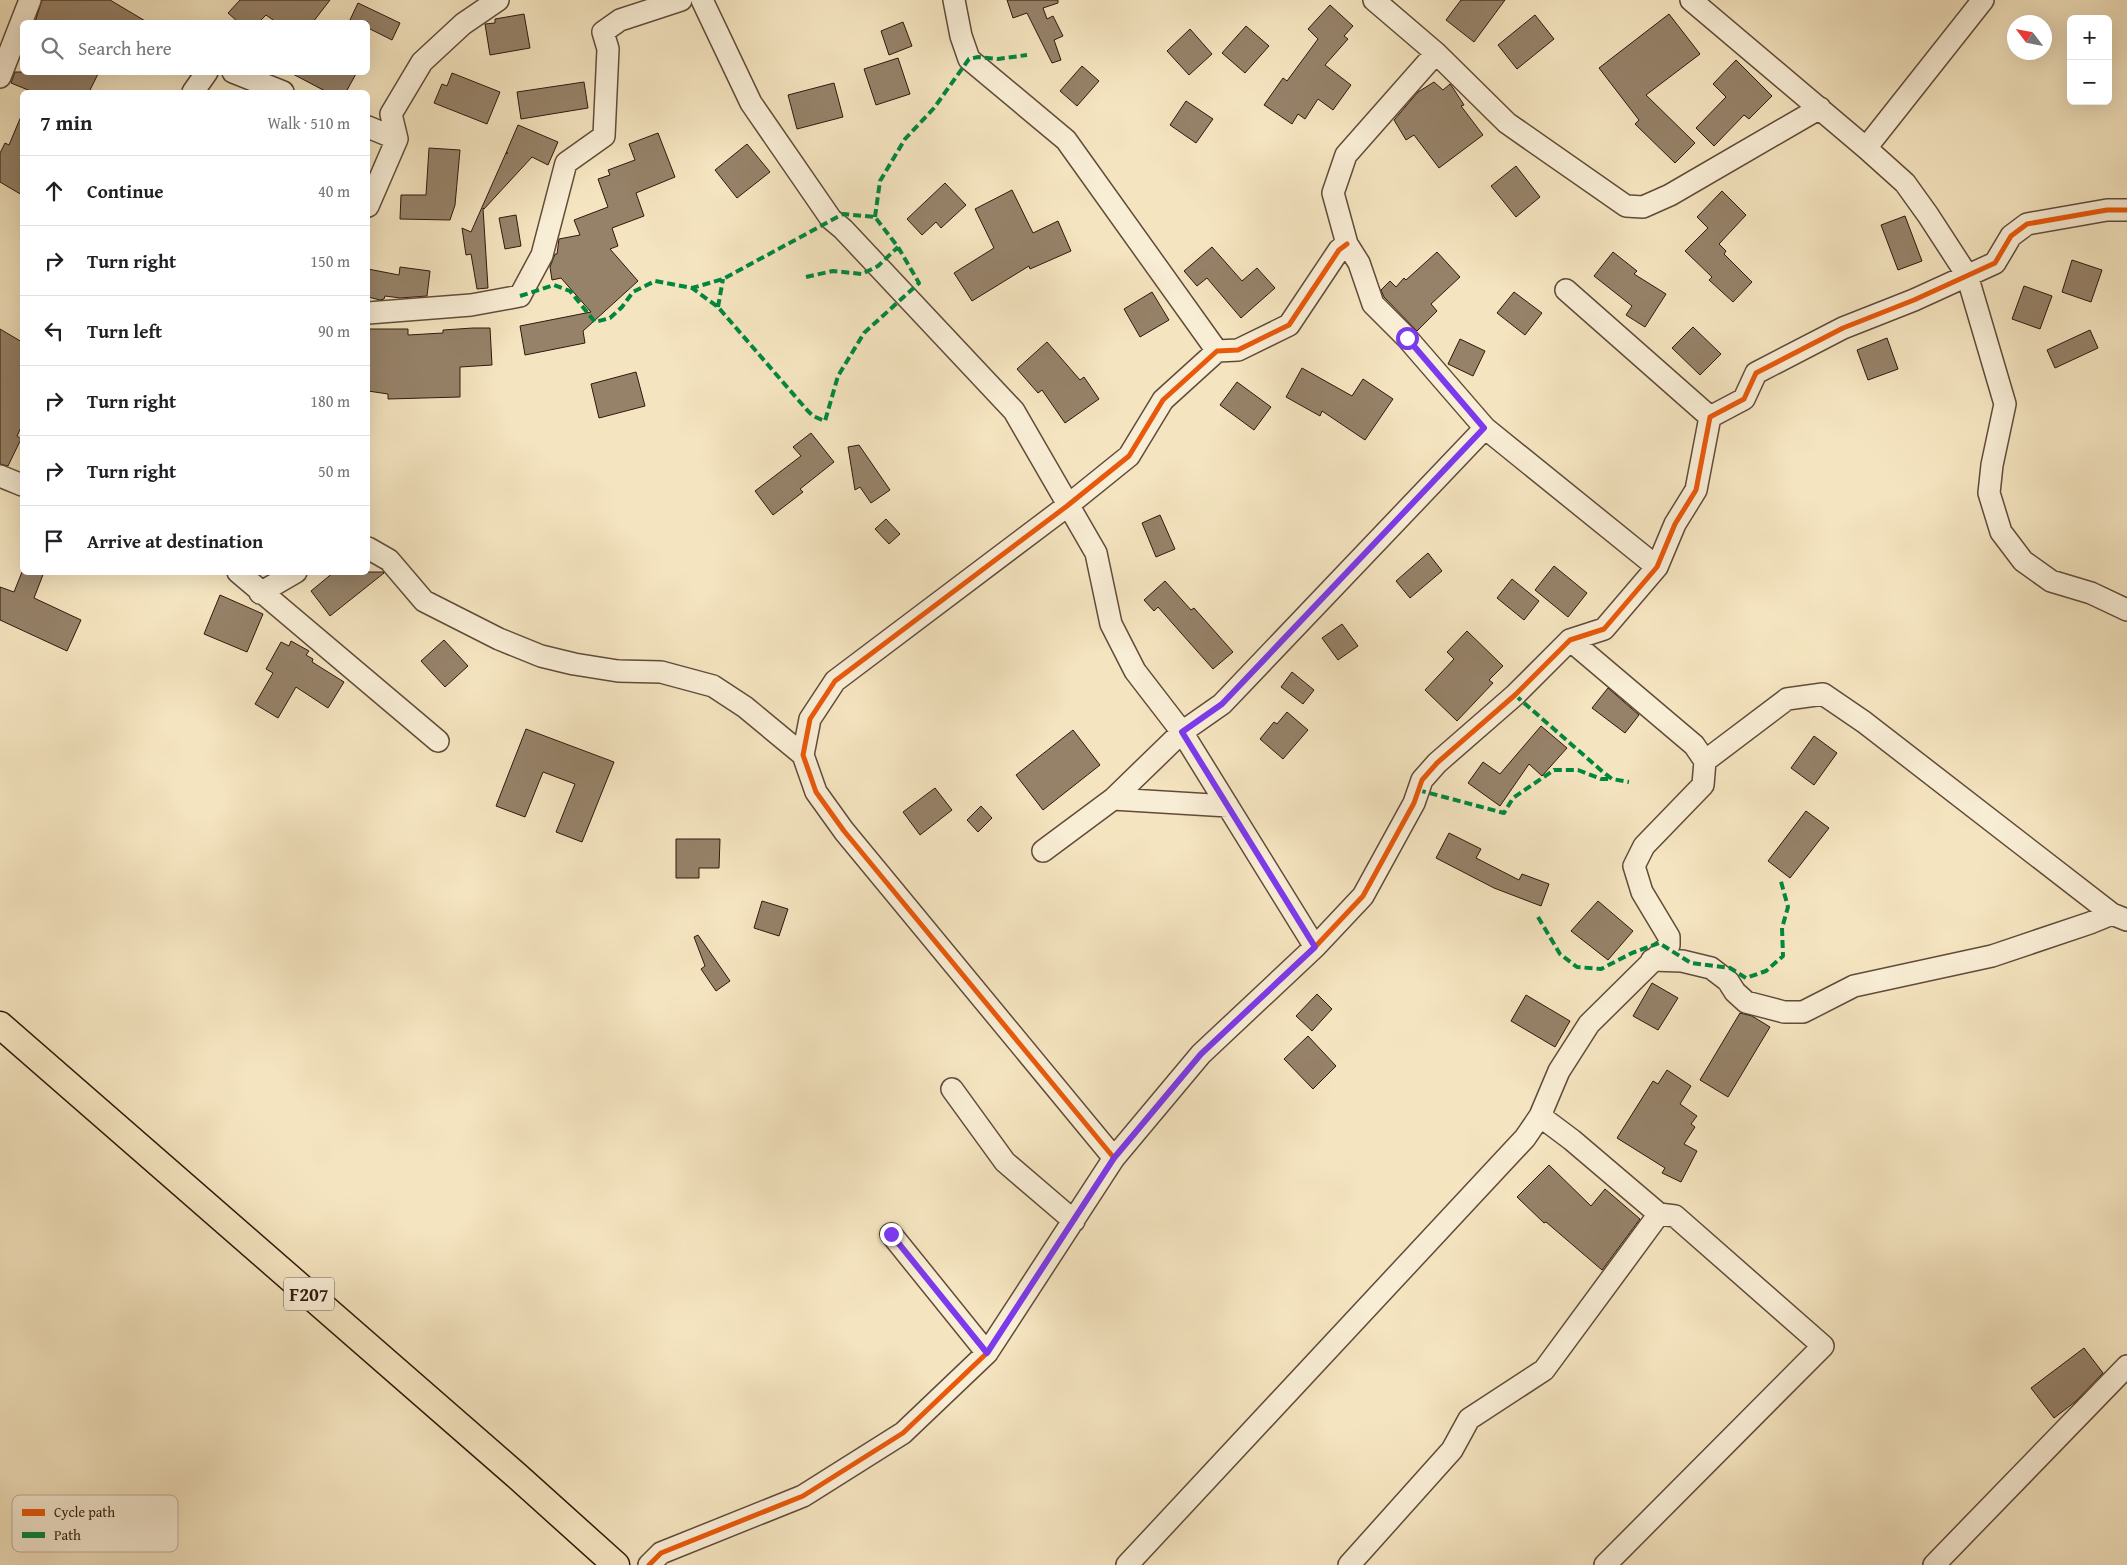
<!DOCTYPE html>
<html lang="en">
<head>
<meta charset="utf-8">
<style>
  :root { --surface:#fff; --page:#f6f6f6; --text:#202124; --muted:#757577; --line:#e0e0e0 }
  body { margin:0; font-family:"Gentium Book Plus",serif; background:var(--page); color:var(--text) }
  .controls { position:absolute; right:15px; top:15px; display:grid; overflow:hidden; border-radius:8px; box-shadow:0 5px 20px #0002 }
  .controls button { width:45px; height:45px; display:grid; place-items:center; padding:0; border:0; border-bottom:1px solid var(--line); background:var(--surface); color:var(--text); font:25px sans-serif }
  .compass { position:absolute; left:2007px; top:15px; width:45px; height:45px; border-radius:50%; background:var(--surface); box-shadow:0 5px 20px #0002; rotate:302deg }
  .stop { position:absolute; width:15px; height:15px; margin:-11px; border:4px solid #7c3aed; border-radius:50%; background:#fff }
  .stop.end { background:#7c3aed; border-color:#fff; box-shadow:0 1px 5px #0008 }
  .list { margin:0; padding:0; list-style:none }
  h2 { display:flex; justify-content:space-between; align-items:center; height:65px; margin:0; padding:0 20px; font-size:21px }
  h2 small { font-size:16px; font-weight:400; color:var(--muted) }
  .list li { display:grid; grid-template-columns:32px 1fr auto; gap:15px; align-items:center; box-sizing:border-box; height:70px; padding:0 20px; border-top:1px solid var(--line) }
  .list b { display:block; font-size:19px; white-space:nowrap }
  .list em { font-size:16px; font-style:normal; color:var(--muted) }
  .icon { flex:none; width:28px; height:28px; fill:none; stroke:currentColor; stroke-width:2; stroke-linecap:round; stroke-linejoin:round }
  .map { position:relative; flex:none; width:2127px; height:1565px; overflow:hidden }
  .search { position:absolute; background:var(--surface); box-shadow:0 5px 20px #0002; left:20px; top:20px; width:350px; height:55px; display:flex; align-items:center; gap:12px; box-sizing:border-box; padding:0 18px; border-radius:8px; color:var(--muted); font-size:19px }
  .panel { position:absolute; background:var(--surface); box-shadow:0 5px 20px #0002; left:20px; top:90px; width:350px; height:485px; border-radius:8px }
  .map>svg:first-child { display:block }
  .building { fill:#968269; stroke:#30180c }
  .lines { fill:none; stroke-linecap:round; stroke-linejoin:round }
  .minor-casing { stroke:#614b39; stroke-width:24 }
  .major-casing { stroke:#30180c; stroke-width:29 }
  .minor { stroke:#f8edd5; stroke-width:21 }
  .major { stroke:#f4e4bf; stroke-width:26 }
  .quiet { stroke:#00873e; stroke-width:4; stroke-dasharray:8 4; stroke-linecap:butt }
  .cycleway-casing { stroke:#f8edd5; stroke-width:8 }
  .cycleway { stroke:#e8590c; stroke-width:5 }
  .route { stroke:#7c3aed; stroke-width:6 }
  .labels { text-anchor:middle; stroke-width:4; stroke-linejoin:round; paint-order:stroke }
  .shield { fill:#f8edd5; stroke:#6c5848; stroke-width:1 }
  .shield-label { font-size:19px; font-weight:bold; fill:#30180c }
  .key { fill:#f8edd5; stroke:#bcad99; stroke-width:1 }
  .key-label { font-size:14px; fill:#30180c }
</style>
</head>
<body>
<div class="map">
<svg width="2127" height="1565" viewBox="0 0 2127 1565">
  <rect width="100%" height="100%" fill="#f4e4bf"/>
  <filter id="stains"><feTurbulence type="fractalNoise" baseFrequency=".004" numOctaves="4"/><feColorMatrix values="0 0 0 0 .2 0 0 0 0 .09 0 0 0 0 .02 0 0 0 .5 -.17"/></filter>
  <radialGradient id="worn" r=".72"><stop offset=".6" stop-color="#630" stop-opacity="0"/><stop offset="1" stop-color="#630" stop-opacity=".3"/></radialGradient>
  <path class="building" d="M42 0H110L147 22H35Z
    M240 0H330L313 22H276L266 15 259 22H238L228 13Z
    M1007 0H1058V3L1043 8 1047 19 1053 16 1063 36 1054 40 1061 60 1052 63 1027 13 1013 18Z
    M1461 0H1505L1474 42 1446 20Z
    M358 3 400 23 392 40 368 28V22H349Z
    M1330 5 1353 26 1344 36 1348 39 1325 65 1351 85 1333 110 1318 99 1305 119 1298 114 1292 124 1264 105 1283 78 1287 81 1318 39 1308 29Z
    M524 14 530 48 490 55 485 24 495 23V19Z
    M1669 14 1700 54 1646 95 1695 143 1675 163 1635 124 1639 120 1599 68Z
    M1535 15 1554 39 1517 69 1498 45Z
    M903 22 912 46 889 55 881 31Z
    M1246 26 1269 46 1245 73 1222 53Z
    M1190 29 1212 54 1189 75 1167 51Z
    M898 58 910 94 876 105 864 69Z
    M1736 60 1772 96 1749 119 1744 115 1714 146 1696 128 1726 97 1713 84Z
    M1082 66 1099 81 1077 106 1060 91Z
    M15 72H99L89 92H33L11 83Z
    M289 72H357L346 92H327Z
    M452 73 500 92 487 124 434 103 442 84 447 86Z
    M584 82 588 108 521 119 517 92Z
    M1434 82 1443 90 1450 84 1453 88 1464 105 1461 106 1483 135 1439 168 1414 135 1406 140 1394 120 1418 92Z
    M834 83 843 117 797 129 788 95Z
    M1186 101 1213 119 1196 143 1170 125Z
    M22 114V195L0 182V153L5 143 9 145Z
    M518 125 558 142 548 165 532 157 484 209 483 208 488 288 477 289 471 254 466 255 462 228 471 232 506 153H508H506Z
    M658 133 675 177 636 193 644 216 612 228 618 246 610 249 638 281 583 331 585 343 525 355 520 326 591 312 561 278 552 280 550 267 555 254H557L559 239 580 235 574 220 608 207 598 179 610 175 608 170 635 160 629 144Z
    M747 144 770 172 737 198 715 170Z
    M429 148 460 150 455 205 450 220 400 219 401 195H426Z
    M1516 166 1540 197 1516 217 1491 186Z
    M945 183 966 205 941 228 936 222 922 235 907 219Z
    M1012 190 1033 233 1058 221 1071 251 1030 269 1029 266 972 301 954 273 994 248 975 209Z
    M1722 191 1746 215 1719 244 1726 251 1724 254 1752 282 1733 302 1709 280 1712 277 1685 251 1708 228 1697 217Z
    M516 215 521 246 505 249 499 218Z
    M1905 216 1922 261 1898 270 1881 225Z
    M1212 247 1242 281 1257 268 1275 288 1241 318 1207 278 1197 286 1184 271Z
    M1437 252 1460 277 1431 304 1437 311 1417 331 1384 297 1381 290 1390 281 1396 287 1404 278 1406 280Z
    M1613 252 1637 271 1634 274 1666 294 1645 327 1626 315 1632 306 1594 276Z
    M2072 260 2102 270 2091 302 2062 292Z
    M400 267 430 271 427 296 400 298 385 296 384 299 380 300 368 297V269L399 275Z
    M2024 286 2052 296 2040 329 2012 319Z
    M1152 292 1169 320 1140 337 1124 309Z
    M1514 292 1542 313 1525 335 1497 313Z
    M1693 327 1721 354 1700 375 1672 348Z
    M473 328H490L492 365 460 367V397L388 399V394L368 391V329H408V335L443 333V330Z
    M0 329 22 342V425L17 436 21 439 8 466 0 464Z
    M2090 330 2098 348 2055 368 2047 350Z
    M1887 338 1898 369 1868 380 1857 350Z
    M1460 339 1485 351 1473 376 1448 364Z
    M1047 342 1080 380 1084 377 1099 399 1065 423 1042 390 1038 393 1017 369Z
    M1302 368 1352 396 1363 379 1393 399 1365 440 1322 411 1320 416 1286 397Z
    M636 372 645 406 599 418 591 384Z
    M1237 382 1271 407 1254 430 1220 405Z
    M811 433 834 462 800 489 803 492 773 515 755 491 801 456 793 447Z
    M859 445 890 490 871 503 860 487 855 490 848 447Z
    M1160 515 1175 549 1156 557 1142 523Z
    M886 519 900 534 889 544 875 529Z
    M1428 553 1442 571 1410 598 1396 581Z
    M1554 566 1587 593 1568 617 1535 590Z
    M22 572H44L34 598 81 620 67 651 0 620V587L14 592Z
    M334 572H383L384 573 330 616 311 591Z
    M1512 579 1539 601 1524 620 1497 598Z
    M1165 581 1191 610 1194 608 1233 652 1213 669 1158 607 1154 611 1144 600Z
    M220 595 263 614 247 652 204 634Z
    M1342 624 1358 646 1338 660 1322 638Z
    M1467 631 1503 666 1489 680 1493 683 1457 721 1425 690 1454 659 1447 652Z
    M444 640 468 666 445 687 421 661Z
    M291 641 309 651 306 655 313 659 312 662 344 682 328 708 296 687 278 718 255 704 273 673 266 669 281 642 289 646Z
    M1292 672 1314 690 1303 704 1281 687Z
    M1608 688 1639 715 1625 733 1592 708Z
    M1287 712 1308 730 1283 759 1260 739 1274 722 1277 724Z
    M1541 726 1567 748 1542 776 1529 764 1500 806 1468 783 1483 762 1500 774Z
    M526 729 614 762 582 842 556 832 575 784 543 772 525 817 496 806Z
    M1073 730 1100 765 1043 810 1016 775Z
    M1814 736 1837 753 1814 785 1791 768Z
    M935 788 952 810 920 835 903 812Z
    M981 806 992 818 978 832 967 820Z
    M1806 811 1829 828 1790 878 1768 861Z
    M1449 833 1481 849 1476 858 1519 880 1522 874 1549 884 1541 906 1494 888 1436 858Z
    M676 839H720L719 868H699V878H676Z
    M762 901 788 909 779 936 754 928Z
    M1598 901 1633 931 1608 960 1571 931Z
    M698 935 730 981 716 991 701 969 705 966 694 937Z
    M1652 983 1678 998 1658 1030 1633 1016Z
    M1317 994 1332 1009 1312 1031 1296 1016Z
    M1526 995 1570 1021 1555 1047 1511 1021Z
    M1740 1013 1752 1016 1770 1027 1728 1097 1700 1080Z
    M1308 1036 1336 1066 1313 1089 1284 1059Z
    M1667 1070 1691 1086 1680 1104 1697 1116 1691 1124 1695 1127 1684 1144 1697 1151 1681 1182 1662 1173 1665 1168 1617 1138 1653 1081 1658 1084Z
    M1549 1165 1591 1206 1605 1189 1640 1219 1602 1270 1546 1222 1544 1223 1517 1197Z
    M2084 1348 2103 1373 2075 1402 2054 1418 2031 1388Z"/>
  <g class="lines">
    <defs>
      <path id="minor" d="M702 0 751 103 831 219 843 229 1014 411 1096 553 1111 624 1135 671 1182 732 1315 947
        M954 0 961 36 969 59 1066 140 1217 351
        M1374 0 1436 53 1507 123 1626 206 1643 207 1670 195 1820 108
        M1691 0 1866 148 1905 183 1928 215 1967 275 2005 404 1992 465 1989 493 2001 532 2023 561 2051 581 2091 593 2127 610
        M1436 53 1346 155 1333 193 1347 244 1359 263 1373 304 1407 338 1485 428 1657 567
        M233 72 283 92
        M0 77 30 0
        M193 92 207 72
        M368 127 397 139
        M1866 148 1983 0
        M368 206 397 139 391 114 422 62 463 24 498 0
        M1566 290 1710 417
        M368 313 471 305 520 296 542 255 566 163 604 136 608 49 603 32 620 20 681 0
        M0 476 22 485
        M368 548 389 560 424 601 499 639 541 656 574 664 618 671 661 672 713 686 745 707 803 755
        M238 572 438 741
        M260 593 296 572
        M1705 761 1787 699 1823 694 1864 722 2112 914
        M1113 799 1228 806
        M1043 851 1113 799 1182 732 1222 704 1485 428
        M1652 960 1682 961 1711 968 1728 981 1735 992 1746 1002 1784 1012H1803L1854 986 1992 956 2090 923 2112 914 2127 920
        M952 1089 1005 1162 1074 1221
        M1540 1116 1572 1140 1659 1214 1675 1216 1823 1346 1605 1565
        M1114 1158 844 831 816 792 803 755 810 719 835 681 1067 506 1129 456 1163 400 1217 351 1238 350 1289 325 1339 250 1347 244
        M891 1234 987 1353
        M649 1565 661 1553 803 1496 903 1433 987 1353 1114 1158 1201 1054 1315 947 1363 896 1414 803 1422 780 1437 763 1515 695 1570 640 1604 629 1657 567 1675 524 1696 490 1710 417 1744 399 1756 373 1843 328 1914 300 1995 263 2011 236 2027 224 2107 210H2127
        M1127 1565 1525 1138 1540 1116 1559 1071 1589 1024 1669 945V937L1642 892 1634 866 1644 846 1703 785 1705 761 1694 745 1570 640
        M1349 1565 1452 1450 1469 1419 1544 1370 1659 1214
        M1934 1565 2127 1366"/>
      <path id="major" d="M0 1025 516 1475 616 1565"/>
    </defs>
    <use href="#minor" class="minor-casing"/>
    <use href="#major" class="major-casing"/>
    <use href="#minor" class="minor"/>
    <use href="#major" class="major"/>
    <path class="quiet" d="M875 217 880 181 905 139 934 108 969 59 978 57 998 59 1027 55
      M806 277 833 271 862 274 878 266 898 247
      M520 296 554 285 570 291 595 322 610 318 622 307 633 292 655 281 692 288 718 307 807 410 813 416 825 421 838 376 864 333 919 283 898 247 875 217 843 214 723 279 692 288
      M718 307 723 279
      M1515 695 1603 772 1612 779 1629 782
      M1418 790 1504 813 1513 798 1554 770H1578L1601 779H1612
      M1538 917 1560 954 1577 967 1601 969 1632 953 1659 943 1691 963 1730 968 1746 978 1766 971 1783 956 1782 928 1788 907 1780 878"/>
    <defs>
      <path id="cycleway" d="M1114 1158 844 831 816 792 803 755 810 719 835 681 1067 506 1129 456 1163 400 1217 351 1238 350 1289 325 1339 250 1347 244
        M649 1565 661 1553 803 1496 903 1433 987 1353 1114 1158 1201 1054 1315 947 1363 896 1414 803 1422 780 1437 763 1515 695 1570 640 1604 629 1657 567 1675 524 1696 490 1710 417 1744 399 1756 373 1843 328 1914 300 1995 263 2011 236 2027 224 2107 210H2127"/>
    </defs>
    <use href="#cycleway" class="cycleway-casing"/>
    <use href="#cycleway" class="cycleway"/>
  </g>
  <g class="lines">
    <path class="route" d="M891 1234 987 1353 1114 1158 1201 1054 1315 947 1182 732 1222 704 1484 428 1407 338"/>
  </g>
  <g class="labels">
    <rect class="shield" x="284" y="1277.5" width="50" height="33" rx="4"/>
    <g class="shield-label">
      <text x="309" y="1301">F207</text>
    </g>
  </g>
  <rect x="12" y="1495" width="166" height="57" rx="8" class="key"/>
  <rect x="22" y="1509" width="23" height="7" fill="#e8590c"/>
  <rect x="22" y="1532" width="23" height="6" fill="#00873e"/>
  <g class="key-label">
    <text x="54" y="1517">Cycle path</text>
    <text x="54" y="1540">Path</text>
  </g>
  <rect width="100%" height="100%" filter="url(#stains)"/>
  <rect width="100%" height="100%" fill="url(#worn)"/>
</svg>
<div class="controls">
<button>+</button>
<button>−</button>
</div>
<svg class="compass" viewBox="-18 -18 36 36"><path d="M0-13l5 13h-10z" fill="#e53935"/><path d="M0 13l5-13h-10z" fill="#757577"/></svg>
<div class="stop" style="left:1407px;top:338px"></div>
<div class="stop end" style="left:891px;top:1234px"></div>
<div class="search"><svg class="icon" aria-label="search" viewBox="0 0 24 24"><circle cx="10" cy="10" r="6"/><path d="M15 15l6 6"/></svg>Search here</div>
<section class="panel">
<h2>7 min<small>Walk · 510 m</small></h2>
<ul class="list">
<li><svg class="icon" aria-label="ahead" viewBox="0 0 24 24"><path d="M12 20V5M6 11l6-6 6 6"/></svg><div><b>Continue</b></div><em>40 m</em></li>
<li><svg class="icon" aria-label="right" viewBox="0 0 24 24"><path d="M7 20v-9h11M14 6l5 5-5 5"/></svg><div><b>Turn right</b></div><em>150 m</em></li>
<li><svg class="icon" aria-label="left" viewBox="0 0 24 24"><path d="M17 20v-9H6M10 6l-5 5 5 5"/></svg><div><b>Turn left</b></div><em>90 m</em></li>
<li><svg class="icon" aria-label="right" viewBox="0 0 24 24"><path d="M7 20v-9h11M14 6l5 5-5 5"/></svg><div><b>Turn right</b></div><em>180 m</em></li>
<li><svg class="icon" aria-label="right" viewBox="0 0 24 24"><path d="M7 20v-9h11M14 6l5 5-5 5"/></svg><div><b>Turn right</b></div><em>50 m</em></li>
<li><svg class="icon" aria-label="arrive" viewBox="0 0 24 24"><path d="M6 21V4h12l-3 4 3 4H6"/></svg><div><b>Arrive at destination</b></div></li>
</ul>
</section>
</div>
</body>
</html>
